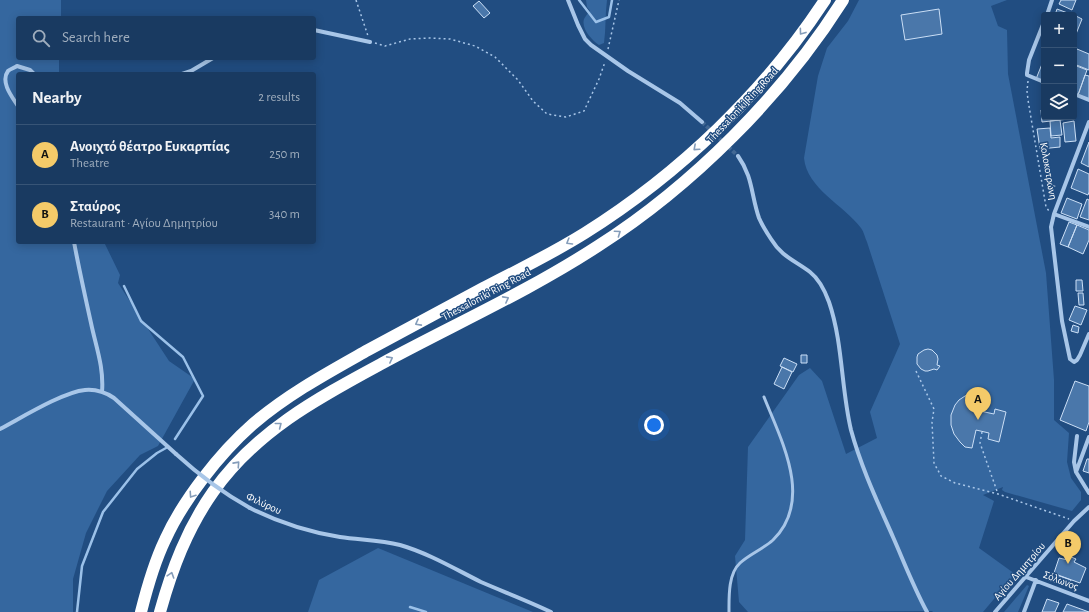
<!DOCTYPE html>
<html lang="en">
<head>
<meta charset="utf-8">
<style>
  :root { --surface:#193a61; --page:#26456a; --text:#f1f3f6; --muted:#9fadbd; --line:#375476; --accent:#f4ca69 }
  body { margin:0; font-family:"Alegreya Sans",sans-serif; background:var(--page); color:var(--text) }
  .controls { position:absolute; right:12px; top:12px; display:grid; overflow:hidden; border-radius:4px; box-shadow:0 2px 10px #0003 }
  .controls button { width:36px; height:36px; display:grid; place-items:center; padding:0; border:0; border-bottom:1px solid var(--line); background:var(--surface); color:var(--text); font:20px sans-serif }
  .you { position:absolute; left:654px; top:425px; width:14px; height:14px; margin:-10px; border:3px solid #fff; border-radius:50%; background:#1a73e8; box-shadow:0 0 0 6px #1a73e833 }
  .badge { display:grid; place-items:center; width:26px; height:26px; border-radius:50%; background:var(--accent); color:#111; font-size:13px; font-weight:700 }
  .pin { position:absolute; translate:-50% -33px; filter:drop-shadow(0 1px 2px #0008) }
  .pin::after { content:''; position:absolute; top:21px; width:14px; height:12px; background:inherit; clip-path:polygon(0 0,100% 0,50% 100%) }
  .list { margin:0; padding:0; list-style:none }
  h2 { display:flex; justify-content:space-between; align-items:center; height:52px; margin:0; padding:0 16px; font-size:17px }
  h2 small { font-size:13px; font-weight:400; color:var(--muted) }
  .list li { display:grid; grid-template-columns:26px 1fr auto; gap:12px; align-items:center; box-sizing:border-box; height:60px; padding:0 16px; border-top:1px solid var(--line) }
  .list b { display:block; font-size:15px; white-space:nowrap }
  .list p { margin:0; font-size:13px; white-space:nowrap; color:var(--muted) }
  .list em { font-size:13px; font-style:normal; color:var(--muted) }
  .icon { flex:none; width:22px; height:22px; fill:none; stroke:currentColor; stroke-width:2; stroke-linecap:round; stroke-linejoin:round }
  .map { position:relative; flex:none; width:1089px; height:612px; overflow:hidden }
  .search { position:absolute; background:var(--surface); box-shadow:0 2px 10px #0003; left:16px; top:16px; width:300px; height:44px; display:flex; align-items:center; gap:10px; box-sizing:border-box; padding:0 14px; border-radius:4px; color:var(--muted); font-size:15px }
  .panel { position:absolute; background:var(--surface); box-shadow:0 2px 10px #0003; left:16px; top:72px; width:300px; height:172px; border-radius:4px }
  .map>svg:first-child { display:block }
  .green { fill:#35679f }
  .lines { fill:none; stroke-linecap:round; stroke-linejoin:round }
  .stream { stroke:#9bc1e9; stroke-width:2.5 }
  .building { fill:#4a77aa; stroke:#cbdff6 }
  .minor-tunnel { stroke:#426894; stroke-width:4; stroke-dasharray:4 2; stroke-linecap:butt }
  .path { stroke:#a8c6e8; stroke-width:1.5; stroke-dasharray:2 3; stroke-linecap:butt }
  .service { stroke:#a8c6e8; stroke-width:3 }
  .minor { stroke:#a8c6e8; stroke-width:4 }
  .motorway { stroke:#fff; stroke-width:12 }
  .minor-bridge { stroke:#a8c6e8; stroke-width:4 }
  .oneway { stroke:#859dba }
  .labels { text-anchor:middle; stroke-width:3; stroke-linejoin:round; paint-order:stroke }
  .street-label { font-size:11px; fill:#fff; stroke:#214d81 }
</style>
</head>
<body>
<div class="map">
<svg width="1089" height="612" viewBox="0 0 1089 612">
  <rect width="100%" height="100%" fill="#214d81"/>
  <path class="green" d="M0 0H61V18H18V58H59V74H18V242H104L120 275 118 283 169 361 195 379 158 446 140 455 107 491 86 533 73 579V612H0Z
    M586 0H607C605 15 606 29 604 43L599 45C592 40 581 29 584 19 585 17 588 13 590 11L587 7Z
    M859 0H1007L991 6 998 26 1007 30 1008 74 1046 273 1054 380V420L1069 433 1067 462 1071 478 1081 492V500L1072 511 1005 492 1002 490 1003 487 983 495 994 501 979 548 1015 574 983 612H933L932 611 748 612 739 602 735 556 745 540 748 447 799 375 810 368 822 381 846 454 877 438 870 412 900 344 867 242C865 238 864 232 861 228 844 205 807 189 804 158L818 76 827 48 848 21Z
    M378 548 533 612H308L319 580Z
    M1027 585 1029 586 1018 612H1004Z"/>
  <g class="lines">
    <path class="stream" d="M579 0 596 22 609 17 612 0
      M124 286 141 321 183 357 203 396 175 439
      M410 607 426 612
      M77 612 82 566 103 512 137 469 157 453 166 448"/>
  </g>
  <path class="building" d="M1061 0H1076L1072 10 1059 4Z
    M479 1 490 13 484 18 473 6Z
    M939 9 942 34 905 40 901 15Z
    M1057 9 1073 15H1055Z
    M1074 15 1082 19 1074 39Z
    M1077 49 1089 54V70L1074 64V57Z
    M1042 64H1044V82L1036 79Z
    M1074 65 1087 70 1078 95 1074 93Z
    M1085 75 1089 76V99L1078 95Z
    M1041 110H1044V117H1069V119L1042 122Z
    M1060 120 1062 135 1051 136 1050 121Z
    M1074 121 1076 141 1065 142 1063 123Z
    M1050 128 1051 138 1060 137V147L1040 149 1037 129Z
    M1089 142V167L1081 163Z
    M1078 169 1089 174V192L1088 195 1071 188Z
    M1067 198 1082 204 1077 219 1061 213Z
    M1087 199 1089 200V220L1080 217Z
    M1069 222 1077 225 1068 247 1060 244Z
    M1077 225 1089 230V240L1083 254 1068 247Z
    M1076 280H1082L1083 291H1076Z
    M1078 293H1083L1084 305H1079Z
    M1075 306 1087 310 1081 325 1069 320Z
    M1073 325 1079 327 1078 333 1071 331Z
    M928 349 932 350 937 355 938 359 937 365 940 366 937 370 934 369 928 371H925L921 369 917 364V357L918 354 924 350Z
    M801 355H807V363H801Z
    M784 358 797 364 793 372 780 366Z
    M782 367 792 372 784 389 774 384Z
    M1075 381 1089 386V422L1086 431 1060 420Z
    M974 392 984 393 980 411 994 414 995 409 1006 412 999 442 988 439 989 433 976 430 972 448 965 447 960 442 954 434 951 425V415L955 405 959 400 965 396Z
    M1087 459H1089V473L1083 471Z
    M1069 556 1076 559 1074 562 1086 568 1080 583 1058 575V574L1054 573 1059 558 1068 560Z
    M1051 573 1071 580 1069 587 1048 580Z
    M1047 599 1059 603 1055 612H1042Z
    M1067 604 1089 612H1063Z"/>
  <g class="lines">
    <path class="minor-tunnel" d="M702 122 738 156"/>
    <path class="path" d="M356 0 368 36
      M375 43 385 46 410 39 428 38 450 39 475 46 495 57 518 80 533 101 547 114 566 117 584 111 599 79 605 62
      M608 49 619 0
      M1028 81 1027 91 1028 100 1046 207 1049 211
      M916 371 934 409 932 422 934 463 941 476 955 483 998 494 1069 519
      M982 432 980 443 998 494"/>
    <path class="service" d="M729 612C729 597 728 574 740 563 750 554 763 549 773 540 814 500 781 440 764 397"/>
    <path class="minor" d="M568 0 578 25 585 39 591 45 628 71 680 103 702 122
      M1047 15 1052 0
      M1044 22 1029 60 1027 73V75L1044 82
      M314 30 370 42
      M182 74 191 71 213 58
      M1074 94 1089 100
      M18 106C12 97 0 82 8 71 10 69 14 68 17 66L30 70 34 74
      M1089 122 1054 214 1051 227 1062 321 1070 359 1074 362 1077 360 1080 355 1089 334
      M738 156C753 177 751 195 759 218 762 225 767 233 771 239 782 257 794 260 810 272 819 279 825 291 829 302 843 343 841 388 851 430 861 467 878 503 893 537 904 562 914 588 927 612
      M1054 214 1089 227
      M74 242C79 269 85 296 91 323 96 347 104 367 102 392
      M0 429C21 418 63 392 85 390 96 389 105 392 114 398L176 454
      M1089 437 1076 472 1089 493
      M1076 472 1074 462 1077 436
      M250 508C278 522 309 532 340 537 360 540 380 540 400 545 428 553 455 569 481 582 504 592 528 601 551 612
      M1026 577 1089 601
      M995 612 1074 521 1089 507
      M1024 612 1036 580"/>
    <path class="motorway" d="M141 612C147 588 154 563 165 540 183 500 220 453 253 424 288 394 329 372 368 350 407 329 446 308 485 287 519 270 553 253 585 233 679 174 764 93 825 0
      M160 612C172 569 187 529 213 492 256 431 318 398 381 364 453 325 529 291 598 246 692 186 783 95 843 0"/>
    <path class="minor-bridge" d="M176 454C199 475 223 493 250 508"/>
  </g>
  <defs><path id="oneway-chevron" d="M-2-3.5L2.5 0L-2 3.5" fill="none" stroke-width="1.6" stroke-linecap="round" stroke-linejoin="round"/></defs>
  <g class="oneway">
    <use href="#oneway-chevron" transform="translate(802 32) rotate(126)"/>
    <use href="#oneway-chevron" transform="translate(696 148) rotate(138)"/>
    <use href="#oneway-chevron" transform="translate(618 233) rotate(-35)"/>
    <use href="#oneway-chevron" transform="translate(569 242) rotate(149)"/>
    <use href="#oneway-chevron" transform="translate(506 299) rotate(-28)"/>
    <use href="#oneway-chevron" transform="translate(418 323) rotate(152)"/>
    <use href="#oneway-chevron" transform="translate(390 359) rotate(-28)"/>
    <use href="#oneway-chevron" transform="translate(279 425) rotate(-38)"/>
    <use href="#oneway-chevron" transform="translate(237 464) rotate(-48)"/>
    <use href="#oneway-chevron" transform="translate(192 495) rotate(124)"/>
    <use href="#oneway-chevron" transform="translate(171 575) rotate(-72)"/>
  </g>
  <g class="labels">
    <g class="street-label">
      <text transform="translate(742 105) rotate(-47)" y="4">Thessaloniki Ring Road</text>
      <text transform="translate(1049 171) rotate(80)" y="4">Κολοκοτρώνη</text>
      <text transform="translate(486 294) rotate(-28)" y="4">Thessaloniki Ring Road</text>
      <text transform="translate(264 503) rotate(25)" y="4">Φιλύρου</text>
      <text transform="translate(1019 571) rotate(-49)" y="4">Αγίου Δημητρίου</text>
      <text transform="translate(1061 580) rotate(21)" y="4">Σόλωνος</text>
    </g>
  </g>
</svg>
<div class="controls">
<button>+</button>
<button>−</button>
<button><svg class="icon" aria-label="layers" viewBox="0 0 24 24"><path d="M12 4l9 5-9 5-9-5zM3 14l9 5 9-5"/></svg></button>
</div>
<div class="you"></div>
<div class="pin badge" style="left:978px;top:420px">A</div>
<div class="pin badge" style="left:1068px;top:564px">B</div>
<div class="search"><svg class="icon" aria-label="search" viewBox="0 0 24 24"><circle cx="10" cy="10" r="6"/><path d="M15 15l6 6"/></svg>Search here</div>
<section class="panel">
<h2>Nearby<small>2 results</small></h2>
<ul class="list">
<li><span class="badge">A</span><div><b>Ανοιχτό θέατρο Ευκαρπίας</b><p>Theatre</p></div><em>250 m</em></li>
<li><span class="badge">B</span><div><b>Σταύρος</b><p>Restaurant · Αγίου Δημητρίου</p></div><em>340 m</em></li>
</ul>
</section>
</div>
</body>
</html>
